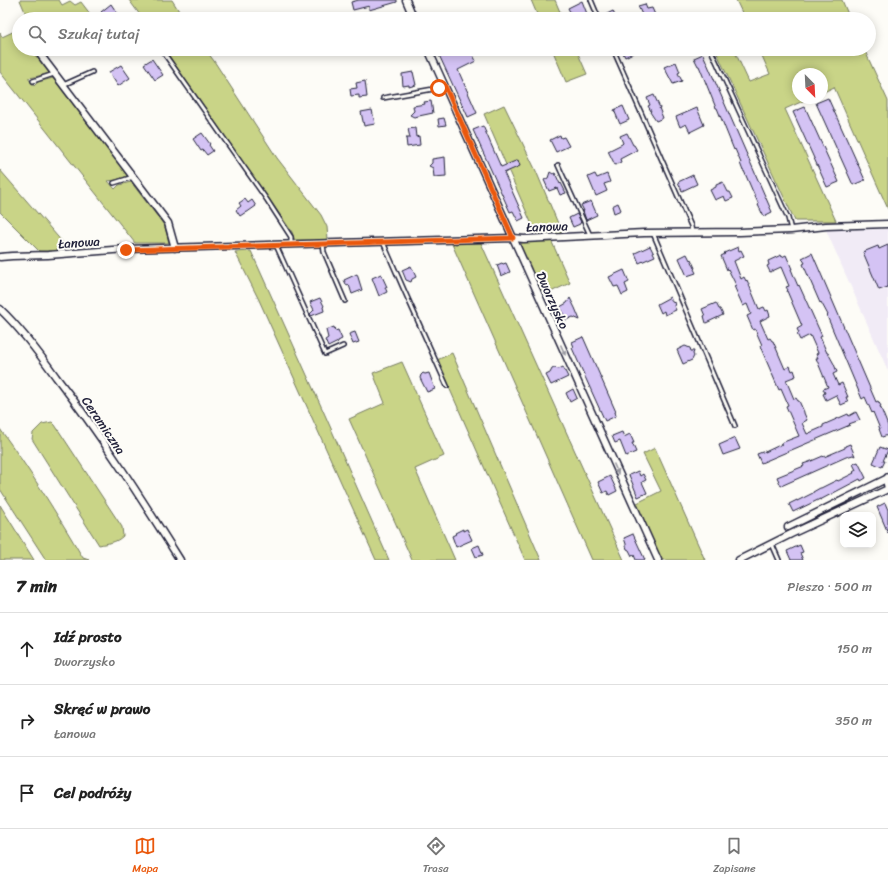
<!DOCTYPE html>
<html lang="pl">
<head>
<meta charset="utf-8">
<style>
  :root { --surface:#fff; --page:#f2f2f2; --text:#222; --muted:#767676; --line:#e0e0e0; --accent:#ea580c }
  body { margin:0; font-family:Sriracha,sans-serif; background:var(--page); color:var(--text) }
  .controls { position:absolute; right:12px; bottom:12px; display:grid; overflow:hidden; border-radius:8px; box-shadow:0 2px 10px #0003 }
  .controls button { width:36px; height:36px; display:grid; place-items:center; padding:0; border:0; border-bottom:1px solid var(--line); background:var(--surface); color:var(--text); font:20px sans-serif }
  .compass { position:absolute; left:792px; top:68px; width:36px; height:36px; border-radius:50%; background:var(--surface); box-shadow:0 2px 10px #0003; rotate:156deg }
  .stop { position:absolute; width:12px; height:12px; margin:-9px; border:3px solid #ea580c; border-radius:50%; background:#fff }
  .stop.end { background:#ea580c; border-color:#fff; box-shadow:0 1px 4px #0008 }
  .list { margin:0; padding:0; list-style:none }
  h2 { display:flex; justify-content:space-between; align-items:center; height:52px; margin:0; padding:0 16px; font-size:17px }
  h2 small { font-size:13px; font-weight:400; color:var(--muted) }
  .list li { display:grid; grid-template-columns:26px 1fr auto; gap:12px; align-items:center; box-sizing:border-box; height:72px; padding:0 16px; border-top:1px solid var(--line) }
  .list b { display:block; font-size:15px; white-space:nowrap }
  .list p { margin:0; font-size:13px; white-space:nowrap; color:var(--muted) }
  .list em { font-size:13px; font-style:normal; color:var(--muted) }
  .icon { flex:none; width:22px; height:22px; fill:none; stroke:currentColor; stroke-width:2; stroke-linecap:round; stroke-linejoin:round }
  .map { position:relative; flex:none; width:888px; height:560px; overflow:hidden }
  .search { position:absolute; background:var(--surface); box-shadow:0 2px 10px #0003; left:12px; right:12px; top:12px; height:44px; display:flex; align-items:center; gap:10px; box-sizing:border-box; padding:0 14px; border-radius:22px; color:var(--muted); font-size:15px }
  .sheet { height:268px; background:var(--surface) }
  nav { display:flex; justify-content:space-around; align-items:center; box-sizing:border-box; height:56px; border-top:1px solid var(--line); background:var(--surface); font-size:11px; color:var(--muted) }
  nav a { display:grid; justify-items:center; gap:2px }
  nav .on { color:var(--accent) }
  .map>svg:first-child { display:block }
  .built { fill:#f1ebf6 }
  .green { fill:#c9d487; stroke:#767b61 }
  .building { fill:#d4c3f4; stroke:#22223b }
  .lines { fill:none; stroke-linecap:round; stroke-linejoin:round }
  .service-casing { stroke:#22223b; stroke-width:6 }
  .minor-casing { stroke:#22223b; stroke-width:9 }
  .service { stroke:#fdfcf7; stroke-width:3 }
  .minor { stroke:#fdfcf7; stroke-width:6 }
  .oneway { fill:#9a9aa2 }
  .route { stroke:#ea580c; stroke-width:5 }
  .labels { text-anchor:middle; stroke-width:4; stroke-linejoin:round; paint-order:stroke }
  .street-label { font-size:13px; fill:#22223b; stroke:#fdfcf7 }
</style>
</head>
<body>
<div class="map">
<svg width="888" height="560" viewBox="0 0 888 560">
  <rect width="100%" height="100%" fill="#fdfcf7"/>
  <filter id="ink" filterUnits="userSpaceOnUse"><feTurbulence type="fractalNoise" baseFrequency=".025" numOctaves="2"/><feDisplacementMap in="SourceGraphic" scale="8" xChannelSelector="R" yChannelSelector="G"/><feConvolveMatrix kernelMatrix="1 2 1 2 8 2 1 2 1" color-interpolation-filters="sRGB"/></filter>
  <g filter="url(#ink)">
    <path class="built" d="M888 229V371L826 230Z"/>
    <path class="green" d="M20 0H59L62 5 70 1 75 5 81 2 94 19H28Z
      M129 0H172L184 19H143Z
      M531 0H555L563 19H539Z
      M736 0H842L850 19H745Z
      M19 29V35L18 36 19 37V49H31L49 73 35 77 28 78 34 86 38 82 53 78 128 176 116 180 108 181 115 189 119 185 131 182 161 221 165 227 169 243H135L0 72V33L2 37Z
      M40 49H62L46 57Z
      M164 49H205L214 61 277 158 321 215 327 227 328 240 295 241 292 232Z
      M552 49H576L587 74 566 82Z
      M715 49H723L736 54 749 82 770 74 759 49H864L888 101V209L834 87 822 93V74H798V98H810L785 109 836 221H795Z
      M504 105 536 171 562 233 536 234 484 114Z
      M0 170 64 244 62 251H39L0 212Z
      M551 240 570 283 542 296 521 247 522 242Z
      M481 243 490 263 624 560H592L452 244Z
      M251 251 325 415 389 560H376L259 300 235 252Z
      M452 353 541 560H525L437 360Z
      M402 362 444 456 415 469 455 560H412L349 419 385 403 373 373Z
      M52 422 55 425 122 527 123 536C116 543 108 543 99 545L32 439 33 433 42 424Z
      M0 429C30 470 57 514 83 558L89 560H46L0 489Z
      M655 448 705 560H660L635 504 661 491 643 454Z
      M0 505 34 560H0Z"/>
    <path class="building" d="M359 0H397V2L369 10V6L353 10 351 2Z
      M582 1 589 19H578L577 17 573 18 568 8Z
      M111 4 121 19H106L101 12Z
      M645 4 647 9 652 8 656 17 652 19H644L638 6Z
      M613 11 616 19H607L605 15Z
      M453 49H470L476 61 458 70 477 113 468 117 463 106V107L439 55Z
      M621 49H631L633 53 625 57Z
      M703 54 772 212 764 216 762 212V213L758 205H759L753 192 744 171H743L740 163H741L735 149 734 150 717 108H716L699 66H698L694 58Z
      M152 59 163 75 155 80 144 64Z
      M676 62 680 72 678 73 682 81 673 84 664 67Z
      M121 65 130 78 118 86 109 72Z
      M413 72 416 85 409 87V85L403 86 402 74Z
      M365 81 367 97 359 98V95L351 96 350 89 357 88 356 83Z
      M654 95 660 108H659L663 118 656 121 650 112 651 111 648 106 650 105 647 98Z
      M828 98 865 180 853 185 816 103Z
      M431 101 433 113 414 117 410 115 414 111 413 106 425 104 424 102Z
      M623 106 629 120 620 124 614 110Z
      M805 107 839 182 827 187 793 112Z
      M697 108 704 125 690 132 686 124 680 127 676 117Z
      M372 110 375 124 364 126 361 112Z
      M444 118 446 125 439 126 438 119Z
      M483 126 501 167 518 160 520 166 504 173 524 218 518 221 513 211 510 212 473 130Z
      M415 128 416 137 419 136 420 145 407 147 406 138H410L408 129Z
      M202 133 210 144 209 145 213 151 207 155 203 150 201 151 193 139Z
      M627 133 633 145H634L637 150 620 159 621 162 615 165 608 151 622 144 623 143 620 136Z
      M560 135 561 138 564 137 569 146 556 152 550 140Z
      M445 157 446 176 434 177 433 168 429 166 432 163V159Z
      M550 172 553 174 555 173 560 184 561 183 566 193 560 195 557 188 549 191 544 180 548 178Z
      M595 174 597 178 607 174 610 182 604 184 607 191 596 196 588 177Z
      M693 175 697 184 682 191 678 182Z
      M723 182 728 192H730L733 198 726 201 724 196 715 200 710 190 716 187V185Z
      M245 199 248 203 252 200 256 206 246 213V212L240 216 236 210 241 206 239 203Z
      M591 201 597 215 586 220 583 211H584L581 205Z
      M618 203 621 210 614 213 612 206Z
      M577 214 581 222 580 223V224L573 227 569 218Z
      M888 245V287L879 290 863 252 878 246 879 249Z
      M650 246 655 256 639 263 635 253Z
      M738 247 739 251 741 250 744 256 734 261 741 279 744 277 746 281 747 280 759 309 764 307 766 311 768 310 770 316 760 321 768 339 770 338 772 341H773L785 369 790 366 792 371 794 370 796 376 786 380 794 399 796 398 798 401H799L804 412V413L807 420 802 423 807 434 823 427V425L848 414 849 416 856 412 860 420 849 424 850 425 761 463 757 454 765 451V452L782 444 781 443 799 436 786 406 788 405 781 389 779 390 760 346 762 345 755 329 753 330 747 316 751 314 747 304 743 306 734 286 736 285 728 269 727 270 721 256 725 254 724 253Z
      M812 253 876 402 878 401 881 406H880L888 426V435L882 437 879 429H880L873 412 872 413 865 397 862 399 827 316 828 315 821 302 820 303 803 264 805 263 802 258Z
      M687 254 690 260 691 259 695 268 694 269 696 273 687 276 679 258Z
      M781 255 782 257 786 255 792 269H791L795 279 798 286 799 285 822 336 820 337 824 346 827 353H828L834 364 837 372 833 374 838 385 842 383 848 397H846L848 402 841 405 836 395 826 400 823 394 825 393 823 389 828 387 816 358H818L816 354 818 353 810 335 800 340 797 334 799 333 797 329 802 326 787 291 788 290 786 287 789 286 781 267 770 272 767 266 769 265 768 261Z
      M502 263 503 264 506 263 510 272 501 276 497 265Z
      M411 266 416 277 412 279 411 282 406 280 402 270Z
      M624 270 629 282 625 284 628 292 622 295 618 286 614 287 609 277Z
      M357 274 362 290 352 294 349 285 347 286 344 280Z
      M381 274 387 287H385L387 292 379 296 372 278Z
      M670 297 672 302 675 303 674 306 676 310 665 315 664 311 661 313 657 304Z
      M320 298 324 306 323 307 324 311 311 316 310 314 314 310 310 302Z
      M570 298 575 308 580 320 573 317 566 320 560 307 567 303Z
      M716 303 719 309H720L723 315 706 323 704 316H705L702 309Z
      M334 327 335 331 338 330 342 339 338 341V342L328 347 325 340 328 338 326 330Z
      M355 332 359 342 353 344 349 334Z
      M583 337 616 412H615L616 416 605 421 572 348 574 347 572 342Z
      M685 346 690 348 691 351H694L693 354 694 356 692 360 683 364 677 350Z
      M563 367 568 377 551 385 546 375 550 373 552 369 554 368 559 369Z
      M423 373 425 374 429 373 435 389 427 392 420 378 421 375Z
      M573 389 577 398 570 402 566 393Z
      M622 432 624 437 630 434 634 443H632L636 452 626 456 620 441 615 443 612 436Z
      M735 438 740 449 723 455 719 445Z
      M850 444 855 456 853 455 846 457 781 486 777 477 804 466 803 464 809 462 823 456 824 457 845 448V446Z
      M880 447 888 450 883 461H885L882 467 873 463Z
      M858 462 866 478 861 481 860 479 820 500V499L793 512 789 504 797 500V501L813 493V492L820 488H821L837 480 838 481 854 473 853 472 856 470 853 464Z
      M638 471 640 476 643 474 646 480 642 482 647 493 638 497 629 475Z
      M610 476 617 491 609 495 607 491 603 493 598 482Z
      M885 503 888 510V533L877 507Z
      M463 529V531L467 529 472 540 456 547 452 536 456 534 455 533Z
      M633 534 645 560H636L634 555 632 556 629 550 627 549 626 546V544L624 538Z
      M479 545 483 555 476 557 472 548Z
      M800 545 803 552 800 553 803 560H791L787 551Z"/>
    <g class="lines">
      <defs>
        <path id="service" d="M591 0 599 19
          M139 18 140 19
          M161 49 267 200 291 237V245
          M613 49 691 226 692 233
          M711 50 788 218 791 230
          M33 81 54 74
          M63 85 92 72
          M383 98 439 88 445 86
          M558 165 590 235
          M114 183 133 177
          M653 233 735 426
          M383 242 404 290 447 386
          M323 244 324 252 345 301
          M276 245 325 354 343 346
          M772 544 779 560"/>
        <path id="minor" d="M406 0 414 19
          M36 49 168 223 175 248
          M428 49 658 560
          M0 257 12 256 48 255 126 249 513 238 524 239 644 233 740 232 791 230 826 226 888 224
          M0 309C21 329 39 353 56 377 101 435 141 498 180 560
          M788 527 886 479 888 477
          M739 560 791 534 888 489 886 479"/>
      </defs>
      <use href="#service" class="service-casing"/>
      <use href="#minor" class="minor-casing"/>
      <use href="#service" class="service"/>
      <use href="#minor" class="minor"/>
    </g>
    <defs><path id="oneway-solid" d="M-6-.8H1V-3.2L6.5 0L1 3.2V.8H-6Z"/></defs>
    <g class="oneway">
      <use href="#oneway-solid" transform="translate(563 350) rotate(66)"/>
      <use href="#oneway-solid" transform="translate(616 469) rotate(66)"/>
    </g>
  </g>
  <g class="lines" filter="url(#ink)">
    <path class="route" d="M126 250 513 238 445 86 439 88"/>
  </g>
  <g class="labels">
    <g class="street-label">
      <text transform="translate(547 226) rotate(-2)" y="5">Łanowa</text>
      <text transform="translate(79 242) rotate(-4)" y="5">Łanowa</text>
      <text transform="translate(553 300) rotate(66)" y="5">Dworzysko</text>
      <text transform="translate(104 425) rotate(56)" y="5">Ceramiczna</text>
    </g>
  </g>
</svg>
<div class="controls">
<button><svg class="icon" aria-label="layers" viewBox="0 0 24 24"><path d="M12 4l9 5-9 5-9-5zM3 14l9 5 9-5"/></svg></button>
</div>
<svg class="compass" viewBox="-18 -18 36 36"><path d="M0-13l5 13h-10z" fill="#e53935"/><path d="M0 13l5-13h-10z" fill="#767676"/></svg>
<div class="stop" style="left:439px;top:88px"></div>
<div class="stop end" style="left:126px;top:250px"></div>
<div class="search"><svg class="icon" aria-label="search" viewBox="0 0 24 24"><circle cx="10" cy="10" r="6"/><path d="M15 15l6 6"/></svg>Szukaj tutaj</div>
</div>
<section class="sheet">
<h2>7 min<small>Pieszo · 500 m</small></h2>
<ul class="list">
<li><svg class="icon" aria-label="ahead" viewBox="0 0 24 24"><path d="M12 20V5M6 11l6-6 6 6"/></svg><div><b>Idź prosto</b><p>Dworzysko</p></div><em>150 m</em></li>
<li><svg class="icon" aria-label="right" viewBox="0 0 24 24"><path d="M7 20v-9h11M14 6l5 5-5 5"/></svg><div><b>Skręć w prawo</b><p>Łanowa</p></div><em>350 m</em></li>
<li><svg class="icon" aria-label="arrive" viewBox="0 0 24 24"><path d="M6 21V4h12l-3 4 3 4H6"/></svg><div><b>Cel podróży</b></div></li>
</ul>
</section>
<nav>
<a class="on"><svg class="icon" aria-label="map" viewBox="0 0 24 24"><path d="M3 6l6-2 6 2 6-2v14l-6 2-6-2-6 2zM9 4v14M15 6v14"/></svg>Mapa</a>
<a><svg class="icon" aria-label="directions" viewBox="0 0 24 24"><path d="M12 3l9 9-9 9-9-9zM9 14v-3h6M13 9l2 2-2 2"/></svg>Trasa</a>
<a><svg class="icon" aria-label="saved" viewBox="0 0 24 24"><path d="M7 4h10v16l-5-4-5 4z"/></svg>Zapisane</a>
</nav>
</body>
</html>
